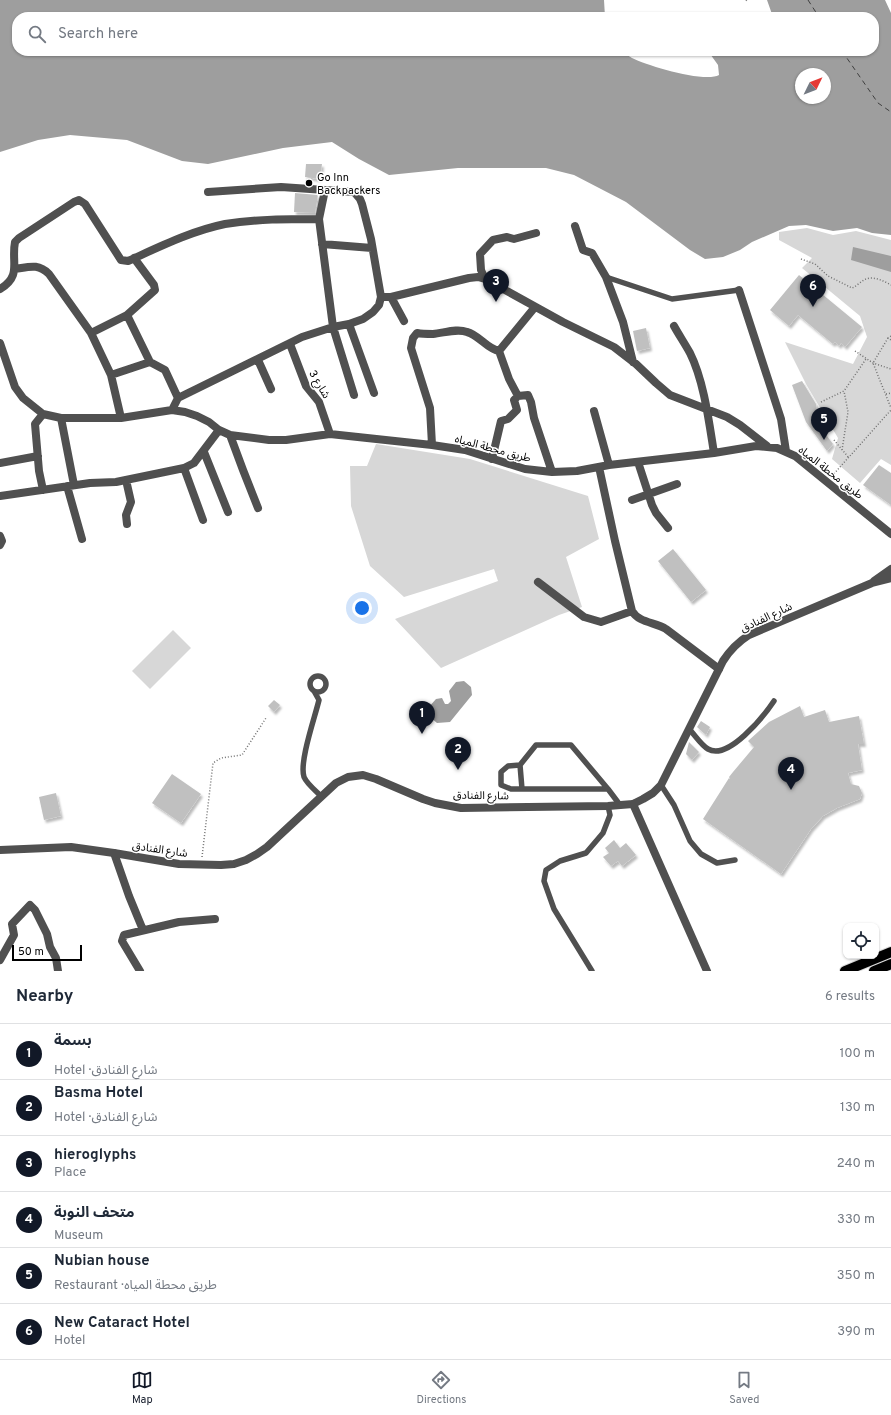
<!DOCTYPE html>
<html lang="en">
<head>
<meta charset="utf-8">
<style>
  :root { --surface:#fff; --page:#f6f6f7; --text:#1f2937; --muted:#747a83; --line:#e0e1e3; --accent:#111827 }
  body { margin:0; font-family:Overpass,"Noto Sans Arabic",sans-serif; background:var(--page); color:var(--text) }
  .controls { position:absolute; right:12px; bottom:12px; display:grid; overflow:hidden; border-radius:8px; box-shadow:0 1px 3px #0004 }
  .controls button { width:36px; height:36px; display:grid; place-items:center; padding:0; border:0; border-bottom:1px solid var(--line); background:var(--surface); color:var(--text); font:20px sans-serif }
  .compass { position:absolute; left:795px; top:68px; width:36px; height:36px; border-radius:50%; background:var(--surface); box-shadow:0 1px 3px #0004; rotate:47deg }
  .scale { position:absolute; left:12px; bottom:10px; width:70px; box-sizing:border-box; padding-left:4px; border:2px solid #000; border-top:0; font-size:11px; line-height:14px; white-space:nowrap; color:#000; -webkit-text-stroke:3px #fff; paint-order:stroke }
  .you { position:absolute; left:362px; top:608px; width:14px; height:14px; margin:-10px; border:3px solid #fff; border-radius:50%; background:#1a73e8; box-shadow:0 0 0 6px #1a73e833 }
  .badge { display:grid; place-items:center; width:26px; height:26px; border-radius:50%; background:var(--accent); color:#fff; font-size:13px; font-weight:700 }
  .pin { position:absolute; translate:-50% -33px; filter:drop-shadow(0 1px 2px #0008) }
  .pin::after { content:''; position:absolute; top:21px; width:14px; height:12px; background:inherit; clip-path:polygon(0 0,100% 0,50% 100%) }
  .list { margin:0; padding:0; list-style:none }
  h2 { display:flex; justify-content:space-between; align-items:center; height:52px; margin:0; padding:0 16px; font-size:17px }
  h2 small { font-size:13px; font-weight:400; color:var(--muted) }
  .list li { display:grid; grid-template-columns:26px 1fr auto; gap:12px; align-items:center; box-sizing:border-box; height:56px; padding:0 16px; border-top:1px solid var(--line) }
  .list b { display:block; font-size:15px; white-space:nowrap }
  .list p { margin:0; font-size:13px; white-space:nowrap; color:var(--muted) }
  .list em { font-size:13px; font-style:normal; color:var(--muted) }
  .icon { flex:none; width:22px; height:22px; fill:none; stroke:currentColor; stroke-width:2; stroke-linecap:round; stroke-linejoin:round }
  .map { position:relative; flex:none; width:891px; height:971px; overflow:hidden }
  .search { position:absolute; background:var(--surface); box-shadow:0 1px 3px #0004; left:12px; right:12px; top:12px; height:44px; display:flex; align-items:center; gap:10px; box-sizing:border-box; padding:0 14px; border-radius:16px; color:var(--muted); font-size:15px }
  .sheet { height:388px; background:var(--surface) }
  nav { display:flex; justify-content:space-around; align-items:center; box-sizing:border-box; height:56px; border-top:1px solid var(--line); background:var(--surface); font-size:11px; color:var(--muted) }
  nav a { display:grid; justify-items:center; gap:2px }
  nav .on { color:var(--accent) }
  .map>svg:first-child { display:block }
  .green { fill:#d7d7d7 }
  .water { fill:#9e9e9e; fill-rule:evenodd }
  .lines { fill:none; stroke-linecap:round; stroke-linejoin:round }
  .ferry { stroke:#3f3f3f; stroke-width:1; stroke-dasharray:5 4; stroke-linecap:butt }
  .building { fill:#c0c0c0; filter:url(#shadow) }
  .primary-casing { stroke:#dbdbdb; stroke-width:12 }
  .path { stroke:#727272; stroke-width:1.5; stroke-dasharray:1 2; stroke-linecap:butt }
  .service { stroke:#505050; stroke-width:5.5 }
  .minor { stroke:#505050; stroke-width:8 }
  .tertiary { stroke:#505050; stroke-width:8 }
  .primary { stroke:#000; stroke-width:10 }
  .poi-dot { fill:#000; stroke:#fff; stroke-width:1.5 }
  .labels { text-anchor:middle; stroke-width:3; stroke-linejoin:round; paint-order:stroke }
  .poi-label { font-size:11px; fill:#000; stroke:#fff; text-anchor:start }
  .street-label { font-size:11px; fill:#000; stroke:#fff }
</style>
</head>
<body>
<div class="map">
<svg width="891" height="971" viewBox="0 0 891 971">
  <defs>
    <filter id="shadow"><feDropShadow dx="2" dy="3" stdDeviation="1" flood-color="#0004"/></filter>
  </defs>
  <rect width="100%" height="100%" fill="#fff"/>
  <path class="green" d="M807 228 833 235 856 231 891 240V465L881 459 860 483 832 459 838 438 806 384 785 342 853 364 867 337 860 316 802 268 812 258 779 240V232Z
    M376 444 470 459 588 496 599 539 566 557 582 607 559 615 441 668 395 619 498 581 494 569 404 597 370 566 351 506 350 466H367Z
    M173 630 191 648 150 689 132 671Z"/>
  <path class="water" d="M0 0H604L605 17H17V51H622C625 53 628 56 632 58 648 66 705 83 719 75L718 65 708 51H748L757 56 764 54 768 51H874V17H773L767 0H885L891 13V235L872 233 857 228 833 231 806 225 789 226 752 242 740 250 723 257 705 259 690 250 626 202 574 175 546 168H458L389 175 359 159 332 142 283 148 208 164 182 161 127 140 70 135 38 140 0 152ZM801 74H825V98H801Z
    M853 247 891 256V272L851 260Z
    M464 681 471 687 472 695 450 722 437 723 430 717 428 708 436 699 442 698 445 704H448L451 701 449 691 456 682Z"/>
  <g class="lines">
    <path class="ferry" d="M808 0 819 17
      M842 51 878 103 891 112"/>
  </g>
  <path class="building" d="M306 164H322L320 179 305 177Z
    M295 193 318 195 315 213 294 212Z
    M799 275 862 327 845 347 841 343 839 346 835 342 833 344 798 315 789 326 770 310Z
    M646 328 650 348 637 351 633 331Z
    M802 381 816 404 817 414 811 415 833 444 827 451 806 422 792 385Z
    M879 465 891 473V505L863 485Z
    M673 549 706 590 691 602 658 561Z
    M274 700 280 705 274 712 268 706Z
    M800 706 804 717 825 710 829 722 859 716 864 744H858L862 770 848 773 851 784 859 786 862 793 860 799 837 808 823 816 811 829 781 874 703 819 729 778 730 779 729 777 733 772 754 747 748 741 769 722Z
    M701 721 710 727 706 735 697 727Z
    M689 742 699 752 692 760 686 754Z
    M172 774 201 794 181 823 152 803Z
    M56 793 61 816 44 820 39 797Z
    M614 840 620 848 626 843 636 855 622 866 618 861 611 866 603 857 609 853 605 848Z"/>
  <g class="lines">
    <defs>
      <path id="primary" d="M845 971 891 952
        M874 971 891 964"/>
    </defs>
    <use href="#primary" class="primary-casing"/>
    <path class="path" d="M746 0 748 2
      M801 259 815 264 828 276 852 288C857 286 861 281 866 279 874 276 884 281 891 285
      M891 336 888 338 891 340
      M888 338 873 363 891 408
      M855 351 873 363 891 369
      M886 394 891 393
      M821 402 844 391 866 359
      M834 440 849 458
      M842 450 848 412 844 391
      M832 476 891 410
      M202 857 213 763 221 758 242 755 266 718"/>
    <path class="service" d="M606 277 672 299 739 290
      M310 684a8 8 0 1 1 16 0a8 8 0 1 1-16 0Z
      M314 691 319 700C315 717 299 762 304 777 307 784 316 791 321 796
      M689 729C695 735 701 745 708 749 728 761 764 716 774 701
      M520 765 522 789
      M661 785 674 805 690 841 701 854 717 863 735 860
      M608 789 571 745H536L520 765 508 766 501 772V785L511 789H608L620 805
      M592 971 554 909 544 881 546 870 560 861 586 853 603 833 610 815 608 806"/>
    <path class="minor" d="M319 219 333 327 354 395
      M575 226 583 250 592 253 606 277 623 322 633 362
      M322 244 372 248
      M15 269C29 267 38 263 49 274L91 333 111 375 121 418
      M485 279 481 270 480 254 493 240 507 237 514 239 536 233
      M0 289C22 276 11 262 15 242L19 238 74 202 79 200 85 204 121 260 128 261C159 247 191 231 225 224 256 219 288 219 319 219L325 190
      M739 290 781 419 786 451
      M381 297H391L469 278 478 277 485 279 563 322 614 347 636 364 656 383 670 395 727 417 740 425 767 446
      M391 297 404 321
      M127 315 150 362 165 370 178 398
      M349 324 374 393
      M674 326C679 335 685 344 690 353 704 381 709 422 714 453
      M91 333 127 315 155 290 154 285 134 258
      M0 343 15 387 23 398 43 414 61 418H121L172 410 185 412 197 416 209 422 219 430 230 435 269 440H286L330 434 432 445 465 450 525 469 552 472 577 471 609 465 714 453 756 446 777 448 795 456 891 534
      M290 344 306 386 319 402 330 434
      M258 360 271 389
      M111 375 150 362
      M518 396 528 395 531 402 534 418 552 472
      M172 410 178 398 302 337 333 327 349 324 363 319 373 312 379 305 381 297 371 239 362 204 360 199 354 192 281 187 208 192
      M594 411 609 465
      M43 414 35 424 39 471 43 490
      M61 418 74 485
      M230 435 243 470 258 508
      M432 445 430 408 411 348 413 338 417 333C422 334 428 334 433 334 444 333 457 328 467 332 479 335 487 349 499 351L535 307
      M204 452 228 512
      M492 459 501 421 508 419 517 410 514 400 518 396 509 379 499 351
      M638 462 652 505 656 513 668 528
      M0 463 38 456
      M599 467 615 541 632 611C639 623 655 622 666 629L719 669
      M184 468 203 520
      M126 480 131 502 126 515 127 524
      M67 486 82 539
      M0 496 90 483 116 482 184 468 194 463 219 430
      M632 500 677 484
      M0 536 2 541 0 545
      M538 582 584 617 601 622 632 611
      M633 804 707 971
      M114 853 129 896 143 930
      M0 960 14 935 12 924 30 905 35 910 47 934 50 947 56 958 58 971
      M140 971 122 941 124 935 179 922 215 919"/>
    <path class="tertiary" d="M874 581 891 569
      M0 850 71 847 114 853 179 864 221 865 234 864 246 860 257 854 267 847 336 783 348 777 363 775 376 779 423 799 435 803 461 808 608 806 633 804 643 799 653 793 661 785 723 661C730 650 738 642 749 635L872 583 891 578"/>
    <use href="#primary" class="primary"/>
  </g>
  <circle class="poi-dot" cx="309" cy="183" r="4"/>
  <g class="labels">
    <g class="poi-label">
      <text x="317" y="181">Go Inn<tspan x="317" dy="13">Backpackers</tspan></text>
    </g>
    <g class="street-label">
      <text transform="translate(320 384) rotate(60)" y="4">شارع 3</text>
      <text transform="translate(493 448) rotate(15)" y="4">طريق محطة المياه</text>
      <text transform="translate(831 472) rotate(38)" y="4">طريق محطة المياه</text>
      <text transform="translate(766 617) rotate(-25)" y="4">شارع الفنادق</text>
      <text transform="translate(481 795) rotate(1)" y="4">شارع الفنادق</text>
      <text transform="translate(160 849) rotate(8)" y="4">شارع الفنادق</text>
    </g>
  </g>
</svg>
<div class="controls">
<button><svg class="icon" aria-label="locate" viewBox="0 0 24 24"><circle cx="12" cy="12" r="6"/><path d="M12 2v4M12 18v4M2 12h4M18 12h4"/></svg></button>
</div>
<svg class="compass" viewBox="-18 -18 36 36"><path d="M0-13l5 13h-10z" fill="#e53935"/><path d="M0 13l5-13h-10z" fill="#747a83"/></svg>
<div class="scale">50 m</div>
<div class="you"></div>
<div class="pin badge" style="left:422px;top:734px">1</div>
<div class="pin badge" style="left:458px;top:770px">2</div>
<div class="pin badge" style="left:496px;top:302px">3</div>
<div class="pin badge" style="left:791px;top:790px">4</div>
<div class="pin badge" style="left:824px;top:440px">5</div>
<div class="pin badge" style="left:813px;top:307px">6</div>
<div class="search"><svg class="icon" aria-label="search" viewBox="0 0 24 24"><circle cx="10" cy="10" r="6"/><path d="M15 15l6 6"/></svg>Search here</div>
</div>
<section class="sheet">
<h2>Nearby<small>6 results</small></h2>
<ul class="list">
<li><span class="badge">1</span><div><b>بسمة</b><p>Hotel · شارع الفنادق</p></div><em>100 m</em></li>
<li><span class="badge">2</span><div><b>Basma Hotel</b><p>Hotel · شارع الفنادق</p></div><em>130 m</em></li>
<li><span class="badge">3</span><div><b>hieroglyphs</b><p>Place</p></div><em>240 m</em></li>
<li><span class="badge">4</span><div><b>متحف النوبة</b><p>Museum</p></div><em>330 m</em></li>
<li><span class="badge">5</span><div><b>Nubian house</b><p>Restaurant · طريق محطة المياه</p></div><em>350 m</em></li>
<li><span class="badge">6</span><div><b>New Cataract Hotel</b><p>Hotel</p></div><em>390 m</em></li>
</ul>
</section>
<nav>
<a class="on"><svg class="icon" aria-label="map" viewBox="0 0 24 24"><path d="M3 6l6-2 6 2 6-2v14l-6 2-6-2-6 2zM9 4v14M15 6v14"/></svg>Map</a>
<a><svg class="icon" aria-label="directions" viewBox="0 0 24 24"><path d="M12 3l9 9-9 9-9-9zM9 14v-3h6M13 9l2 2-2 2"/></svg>Directions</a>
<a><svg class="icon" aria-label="saved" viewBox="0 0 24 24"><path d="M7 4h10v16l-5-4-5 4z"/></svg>Saved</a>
</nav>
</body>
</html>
